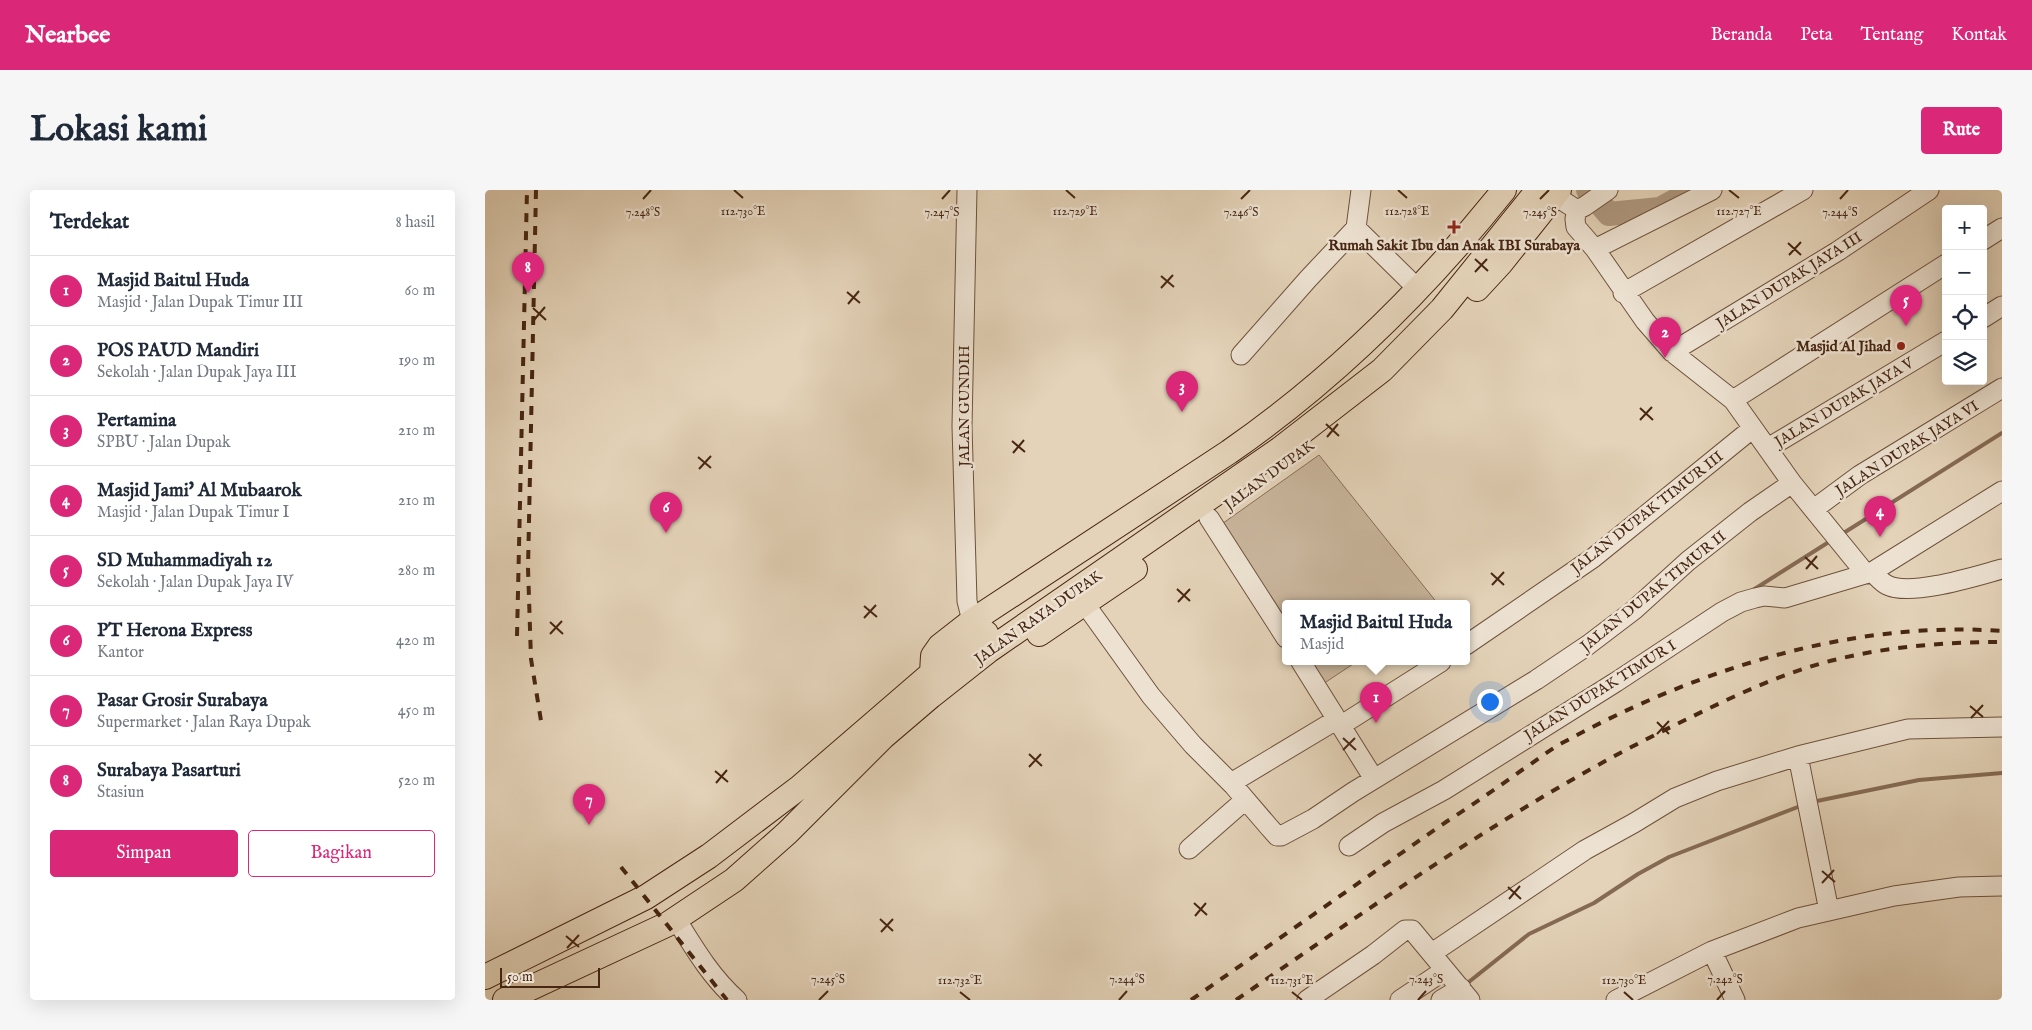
<!DOCTYPE html>
<html lang="id">
<head>
<meta charset="utf-8">
<style>
  :root { --surface:#fff; --page:#f6f6f7; --text:#1f2937; --muted:#747a83; --line:#e0e1e3; --accent:#db2777 }
  body { margin:0; font-family:"IM FELL English",serif; background:var(--page); color:var(--text) }
  .controls { position:absolute; right:15px; top:15px; display:grid; overflow:hidden; border-radius:5px; box-shadow:0 5px 20px #0002 }
  .controls button { width:45px; height:45px; display:grid; place-items:center; padding:0; border:0; border-bottom:1px solid var(--line); background:var(--surface); color:var(--text); font:25px sans-serif }
  .scale { position:absolute; left:15px; bottom:12px; width:100px; box-sizing:border-box; padding-left:5px; border:2px solid #472612; border-top:0; font-size:14px; line-height:18px; white-space:nowrap; color:#472612; -webkit-text-stroke:4px #ede2d2; paint-order:stroke }
  .you { position:absolute; left:1004px; top:511px; width:18px; height:18px; margin:-12px; border:4px solid #fff; border-radius:50%; background:#1a73e8; box-shadow:0 0 0 8px #1a73e833 }
  .badge { display:grid; place-items:center; width:32px; height:32px; border-radius:50%; background:var(--accent); color:#fff; font-size:16px; font-weight:700 }
  .pin { position:absolute; translate:-50% -41px; filter:drop-shadow(0 1px 2px #0008) }
  .pin::after { content:''; position:absolute; top:26px; width:18px; height:15px; background:inherit; clip-path:polygon(0 0,100% 0,50% 100%) }
  .popup { position:absolute; left:797px; top:410px; width:188px; height:65px; box-sizing:border-box; display:grid; place-content:center; border-radius:5px; background:var(--surface); filter:drop-shadow(0 1px 4px #0005); font-size:16px; white-space:nowrap; color:var(--muted) }
  .popup b { font-size:19px; color:var(--text) }
  .popup::after { content:''; position:absolute; left:50%; top:100%; margin-left:-10px; border:10px solid transparent; border-top-color:var(--surface) }
  .list { margin:0; padding:0; list-style:none }
  h2 { display:flex; justify-content:space-between; align-items:center; height:65px; margin:0; padding:0 20px; font-size:21px }
  h2 small { font-size:16px; font-weight:400; color:var(--muted) }
  .list li { display:grid; grid-template-columns:32px 1fr auto; gap:15px; align-items:center; box-sizing:border-box; height:70px; padding:0 20px; border-top:1px solid var(--line) }
  .list b { display:block; font-size:19px; white-space:nowrap }
  .list p { margin:0; font-size:16px; white-space:nowrap; color:var(--muted) }
  .list em { font-size:16px; font-style:normal; color:var(--muted) }
  .actions { display:flex; gap:10px; padding:15px 20px }
  .actions a { flex:1; padding:11px 0; border:1px solid var(--accent); border-radius:5px; text-align:center; font-size:18px; color:var(--accent) }
  .actions .main { background:var(--accent); color:#fff }
  .icon { flex:none; width:28px; height:28px; fill:none; stroke:currentColor; stroke-width:2; stroke-linecap:round; stroke-linejoin:round }
  .map { position:relative; flex:none; width:1517px; height:810px; overflow:hidden; border-radius:5px }
  header { display:flex; align-items:center; gap:30px; box-sizing:border-box; height:70px; padding:0 25px; background:var(--accent); color:#fff }
  header strong { font-size:24px }
  nav { display:flex; gap:28px; margin-inline-start:auto; font-size:18px }
  .intro { display:flex; align-items:center; justify-content:space-between; box-sizing:border-box; height:120px; padding:0 30px }
  h1 { margin:0; font-size:35px }
  .button { padding:12px 22px; border-radius:5px; background:var(--accent); color:#fff; font-size:18px; font-weight:700 }
  main { display:flex; gap:30px; padding:0 30px }
  aside { flex:1; background:var(--surface); border-radius:5px; box-shadow:0 5px 20px #0002 }
  .map>svg:first-child { display:block }
  .green { fill:#c9b69d; stroke:#886e58 }
  .lines { fill:none; stroke-linecap:round; stroke-linejoin:round }
  .stream { stroke:#856a54; stroke-width:4 }
  .river { stroke:#af9880; stroke-width:24 }
  .minor-casing { stroke:#6e513c; stroke-width:21 }
  .major-casing { stroke:#472612; stroke-width:26 }
  .minor { stroke:#ede2d2; stroke-width:19 }
  .major { stroke:#e4d3b9; stroke-width:24 }
  .rail { stroke:#472612; stroke-width:4; stroke-dasharray:9 9; stroke-linecap:butt }
  .ticks { fill:none; stroke:#472612; stroke-width:2 }
  .poi-dot { fill:#8f2418; stroke:#ede2d2; stroke-width:2 }
  .labels { text-anchor:middle; stroke-width:5; stroke-linejoin:round; paint-order:stroke }
  .poi-label { font-size:15px; font-weight:bold; fill:#472612; stroke:#ede2d2 }
  .street-label { font-size:15px; fill:#472612; stroke:#ede2d2 }
  .ticks-label { font-size:12px; text-anchor:middle; fill:#472612; stroke:#ede2d2; stroke-width:5; stroke-linejoin:round; paint-order:stroke }
</style>
</head>
<body>
<header>
<strong>Nearbee</strong>
<nav><a>Beranda</a><a>Peta</a><a>Tentang</a><a>Kontak</a></nav>
</header>
<div class="intro"><h1>Lokasi kami</h1><a class="button">Rute</a></div>
<main>
<aside>
<h2>Terdekat<small>8 hasil</small></h2>
<ul class="list">
<li><span class="badge">1</span><div><b>Masjid Baitul Huda</b><p>Masjid · Jalan Dupak Timur III</p></div><em>60 m</em></li>
<li><span class="badge">2</span><div><b>POS PAUD Mandiri</b><p>Sekolah · Jalan Dupak Jaya III</p></div><em>190 m</em></li>
<li><span class="badge">3</span><div><b>Pertamina</b><p>SPBU · Jalan Dupak</p></div><em>210 m</em></li>
<li><span class="badge">4</span><div><b>Masjid Jami' Al Mubaarok</b><p>Masjid · Jalan Dupak Timur I</p></div><em>210 m</em></li>
<li><span class="badge">5</span><div><b>SD Muhammadiyah 12</b><p>Sekolah · Jalan Dupak Jaya IV</p></div><em>280 m</em></li>
<li><span class="badge">6</span><div><b>PT Herona Express</b><p>Kantor</p></div><em>420 m</em></li>
<li><span class="badge">7</span><div><b>Pasar Grosir Surabaya</b><p>Supermarket · Jalan Raya Dupak</p></div><em>450 m</em></li>
<li><span class="badge">8</span><div><b>Surabaya Pasarturi</b><p>Stasiun</p></div><em>520 m</em></li>
</ul>
<div class="actions"><a class="main">Simpan</a><a>Bagikan</a></div>
</aside>
<div class="map">
<svg width="1517" height="810" viewBox="0 0 1517 810">
  <rect width="100%" height="100%" fill="#e4d3b9"/>
  <filter id="stains"><feTurbulence type="fractalNoise" baseFrequency=".004" numOctaves="4"/><feColorMatrix values="0 0 0 0 .2 0 0 0 0 .09 0 0 0 0 .02 0 0 0 .5 -.17"/></filter>
  <radialGradient id="worn" r=".72"><stop offset=".6" stop-color="#630" stop-opacity="0"/><stop offset="1" stop-color="#630" stop-opacity=".3"/></radialGradient>
  <path class="green" d="M834 265 953 414H801V438L734 336Z
    M823 472H871L838 494Z"/>
  <g class="lines">
    <path class="stream" d="M1357 344 1517 243
      M1268 400 1347 350
      M1327 612 1434 590 1517 583
      M980 795 1044 744 1109 713 1153 684 1184 667 1318 615"/>
    <path class="river" d="M1103 0 1124 24 1175 19 1197 7"/>
    <defs>
      <path id="minor" d="M482 0 477 236 482 411 487 431
        M1069 5 1092 20 1100 16 1123 0
        M1092 20 1090 29 1091 37 1110 59 1160 131 1187 162 1248 210 1307 293 1381 384
        M871 38 933 99
        M871 38 876 0
        M1498 50 1517 38
        M1110 59 1227 0
        M1138 103 1318 0
        M1498 128 1517 116
        M1187 162 1353 61 1444 0
        M756 165 823 89 871 38
        M1248 210 1461 74
        M1283 258 1461 151
        M1329 319 1375 285 1517 198
        M724 328 801 448
        M1387 382C1392 386 1396 392 1402 395 1426 407 1491 386 1517 379
        M600 414 666 506 708 555 748 595 784 637 792 646H796L828 629 868 602 1051 490 1103 455 1149 420 1203 371 1265 322 1307 293
        M981 455 1108 368 1268 238
        M816 472 889 589
        M855 536 956 472
        M1313 566 1344 721
        M746 593 851 530
        M864 656 898 633 959 600 1131 492 1237 422 1256 412 1270 408 1279 406 1300 408 1387 382 1517 301
        M704 659 760 610
        M191 729C209 758 226 787 252 810
        M1227 761 1250 810
        M947 763 1100 660 1149 633 1190 608 1232 591 1313 566 1423 539 1517 537
        M822 810 888 765 920 740H927L985 810
        M915 810 960 780
        M956 810 976 798
        M1131 810 1227 761 1313 728 1409 706 1474 697 1517 696"/>
      <path id="major" d="M992 99 1016 73 1074 0
        M554 444 650 379
        M447 483 448 466 455 456 487 431 744 262C848 190 940 99 1019 0
        M0 787 161 707 224 666 315 597 447 483 501 443
        M20 810 183 734 249 690 302 643 398 547 446 506 503 461 795 259 897 180 957 119 1053 0"/>
    </defs>
    <use href="#minor" class="minor-casing"/>
    <use href="#major" class="major-casing"/>
    <use href="#minor" class="minor"/>
    <use href="#major" class="major"/>
    <path class="rail" d="M51 0 43 378 46 469 57 537
      M32 446 42 0
      M136 677 242 810
      M706 810C791 751 876 691 961 632 987 615 1012 598 1037 580 1051 571 1064 560 1079 552 1211 480 1365 430 1517 441
      M751 810C894 712 1037 609 1194 533 1235 513 1277 492 1321 478 1383 458 1452 452 1517 452"/>
  </g>
  <path class="ticks" d="M249 0 258 8M581 0 590 8M913 0 922 8M1244 0 1254 8M158 9 166 0M457 9 465 0M756 9 765 0M1055 9 1064 0M1355 9 1363 0M1303 53 1316 65M1304 65 1316 52M990 69 1003 81M990 82 1002 69M676 86 689 97M676 98 688 85M362 102 375 113M363 114 374 101M48 118 61 130M49 130 60 117M1155 218 1168 230M1155 230 1167 217M841 234 854 246M842 247 853 234M527 251 540 262M528 263 539 250M213 267 226 278M214 279 226 266M1320 367 1333 379M1321 379 1332 366M1006 383 1019 395M1007 395 1019 382M692 399 705 411M693 412 705 399M379 416 392 427M379 428 391 415M65 432 78 444M65 444 77 431M1485 516 1498 527M1486 528 1498 515M1172 532 1184 544M1172 544 1184 531M858 548 871 560M858 560 870 548M544 564 557 576M544 577 556 564M230 581 243 592M231 593 242 580M1337 681 1350 692M1337 693 1349 680M1023 697 1036 709M1024 709 1035 696M709 713 722 725M710 726 721 713M395 729 408 741M396 742 408 729M81 746 94 757M82 758 94 745M475 802 485 810M807 802 817 810M1139 802 1148 810M334 810 343 801M634 810 642 801M933 810 941 801M1232 810 1240 801"/>
  <g class="poi-dot">
    <path d="M966.5 29.5h5v5h5v5h-5v5h-5v-5h-5v-5h5z"/>
    <circle cx="1416" cy="156" r="5"/>
  </g>
  <g class="labels">
    <g class="poi-label">
      <text x="969" y="60">Rumah Sakit Ibu dan Anak IBI Surabaya</text>
      <text x="1406" y="161" text-anchor="end">Masjid Al Jihad</text>
    </g>
    <g class="street-label">
      <text transform="translate(1304 90) rotate(-32)" y="5">JALAN DUPAK JAYA III</text>
      <text transform="translate(1359 212) rotate(-31)" y="5">JALAN DUPAK JAYA V</text>
      <text transform="translate(479 216) rotate(-90)" y="5">JALAN GUNDIH</text>
      <text transform="translate(1422 258) rotate(-32)" y="5">JALAN DUPAK JAYA VI</text>
      <text transform="translate(784 285) rotate(-36)" y="5">JALAN DUPAK</text>
      <text transform="translate(1162 322) rotate(-38)" y="5">JALAN DUPAK TIMUR III</text>
      <text transform="translate(1168 401) rotate(-39)" y="5">JALAN DUPAK TIMUR II</text>
      <text transform="translate(553 427) rotate(-35)" y="5">JALAN RAYA DUPAK</text>
      <text transform="translate(1115 500) rotate(-32)" y="5">JALAN DUPAK TIMUR I</text>
    </g>
  </g>
  <g class="ticks-label">
    <text x="258" y="25">112.730°E</text>
    <text x="590" y="25">112.729°E</text>
    <text x="922" y="25">112.728°E</text>
    <text x="1254" y="25">112.727°E</text>
    <text x="158" y="26">7.248°S</text>
    <text x="457" y="26">7.247°S</text>
    <text x="756" y="26">7.246°S</text>
    <text x="1055" y="26">7.245°S</text>
    <text x="1355" y="26">7.244°S</text>
    <text x="343" y="793">7.245°S</text>
    <text x="642" y="793">7.244°S</text>
    <text x="941" y="793">7.243°S</text>
    <text x="1240" y="793">7.242°S</text>
    <text x="475" y="794">112.732°E</text>
    <text x="807" y="794">112.731°E</text>
    <text x="1139" y="794">112.730°E</text>
  </g>
  <rect width="100%" height="100%" filter="url(#stains)"/>
  <rect width="100%" height="100%" fill="url(#worn)"/>
</svg>
<div class="controls">
<button>+</button>
<button>−</button>
<button><svg class="icon" aria-label="locate" viewBox="0 0 24 24"><circle cx="12" cy="12" r="6"/><path d="M12 2v4M12 18v4M2 12h4M18 12h4"/></svg></button>
<button><svg class="icon" aria-label="layers" viewBox="0 0 24 24"><path d="M12 4l9 5-9 5-9-5zM3 14l9 5 9-5"/></svg></button>
</div>
<div class="scale">50 m</div>
<div class="you"></div>
<div class="pin badge" style="left:891px;top:533px">1</div>
<div class="popup"><b>Masjid Baitul Huda</b>Masjid</div>
<div class="pin badge" style="left:1180px;top:168px">2</div>
<div class="pin badge" style="left:697px;top:222px">3</div>
<div class="pin badge" style="left:1395px;top:347px">4</div>
<div class="pin badge" style="left:1421px;top:136px">5</div>
<div class="pin badge" style="left:181px;top:343px">6</div>
<div class="pin badge" style="left:104px;top:635px">7</div>
<div class="pin badge" style="left:43px;top:103px">8</div>
</div>
</main>
</body>
</html>
